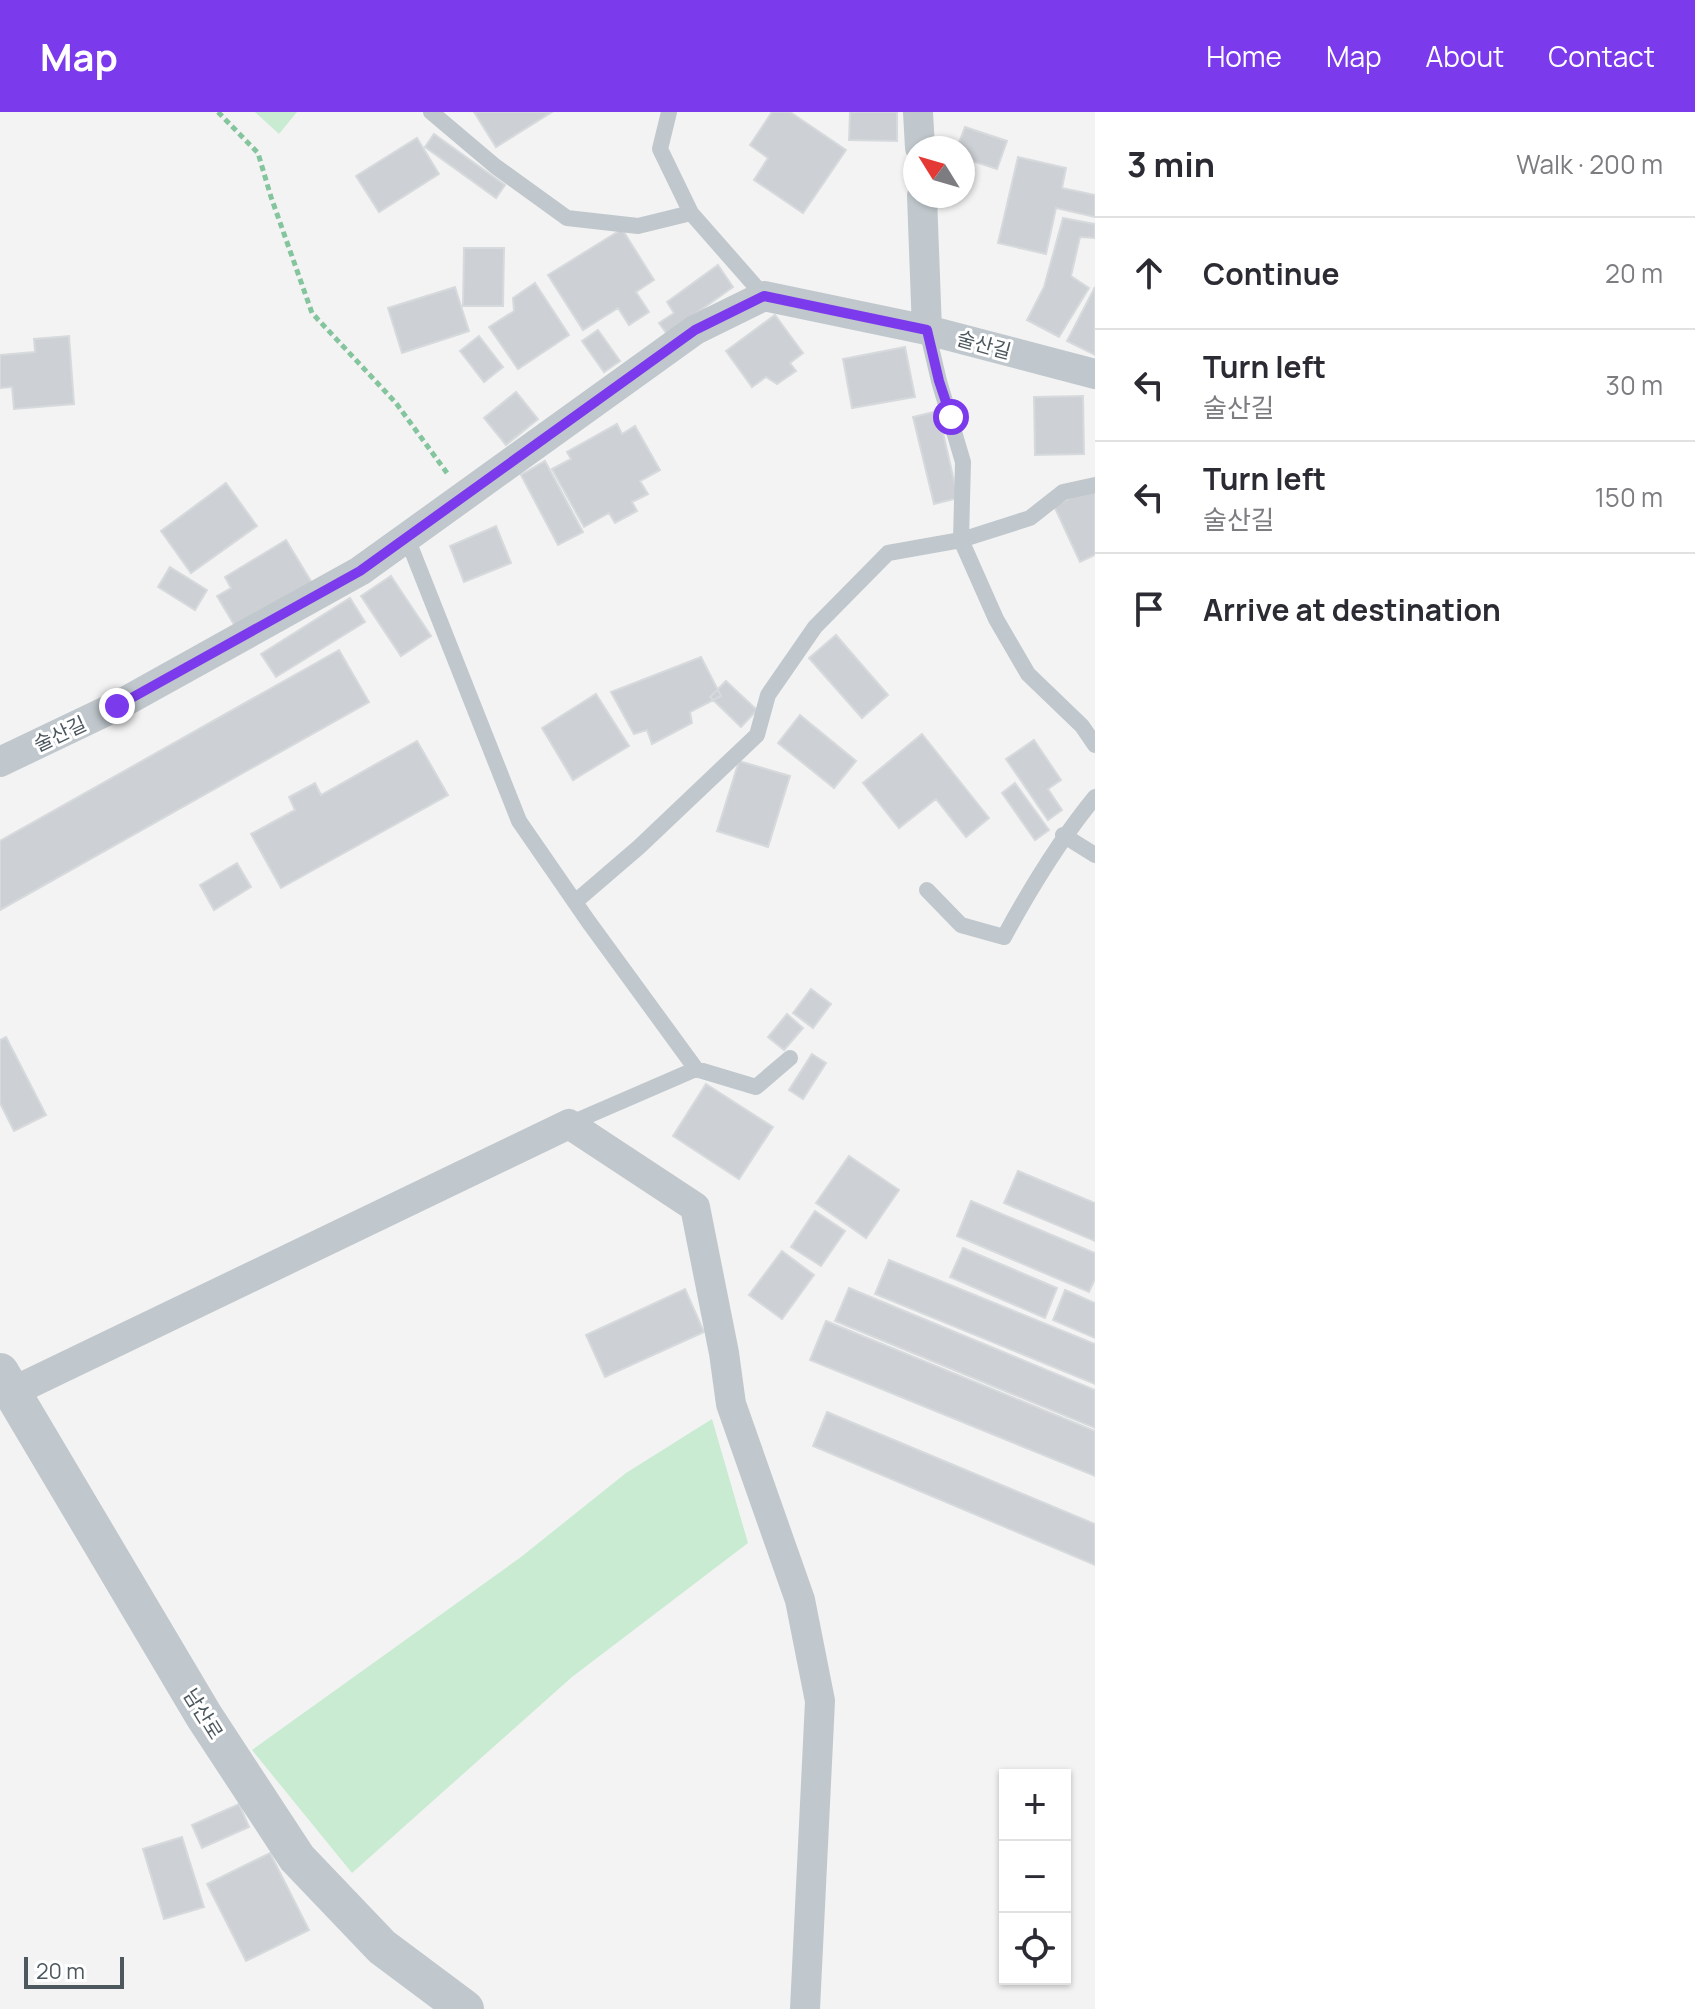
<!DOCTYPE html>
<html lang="en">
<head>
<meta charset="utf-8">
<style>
  :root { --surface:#fff; --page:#f2f2f3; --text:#2b2b33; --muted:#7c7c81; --line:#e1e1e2; --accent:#7c3aed }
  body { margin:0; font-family:Manrope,"Noto Sans KR",sans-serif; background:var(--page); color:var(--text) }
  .controls { position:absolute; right:24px; bottom:24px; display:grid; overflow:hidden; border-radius:0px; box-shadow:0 2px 6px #0004 }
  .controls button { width:72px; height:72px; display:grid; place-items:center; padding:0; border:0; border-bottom:2px solid var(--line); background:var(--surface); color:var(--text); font:40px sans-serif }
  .compass { position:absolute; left:903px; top:24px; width:72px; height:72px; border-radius:50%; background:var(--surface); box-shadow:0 2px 6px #0004; rotate:307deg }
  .scale { position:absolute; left:24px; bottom:20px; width:100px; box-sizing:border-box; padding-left:8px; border:4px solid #4c575e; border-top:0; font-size:22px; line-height:28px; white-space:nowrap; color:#4c575e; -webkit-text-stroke:6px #fff; paint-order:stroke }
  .stop { position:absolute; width:24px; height:24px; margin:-18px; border:6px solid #7c3aed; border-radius:50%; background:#fff }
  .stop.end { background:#7c3aed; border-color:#fff; box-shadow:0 2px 8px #0008 }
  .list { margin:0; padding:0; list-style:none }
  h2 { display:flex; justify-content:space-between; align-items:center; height:104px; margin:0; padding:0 32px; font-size:34px }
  h2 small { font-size:26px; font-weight:400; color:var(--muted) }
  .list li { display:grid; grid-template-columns:52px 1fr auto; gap:24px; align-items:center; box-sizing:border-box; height:112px; padding:0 32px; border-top:2px solid var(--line) }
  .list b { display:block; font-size:30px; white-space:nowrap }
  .list p { margin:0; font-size:26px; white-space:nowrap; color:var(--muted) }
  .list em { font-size:26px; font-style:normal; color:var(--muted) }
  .icon { flex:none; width:44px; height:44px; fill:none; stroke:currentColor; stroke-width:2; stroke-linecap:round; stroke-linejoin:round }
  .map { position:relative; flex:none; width:1095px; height:1897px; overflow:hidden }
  header { display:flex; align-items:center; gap:48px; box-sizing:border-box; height:112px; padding:0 40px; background:var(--accent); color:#fff }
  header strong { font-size:38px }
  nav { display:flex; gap:44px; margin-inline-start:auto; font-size:28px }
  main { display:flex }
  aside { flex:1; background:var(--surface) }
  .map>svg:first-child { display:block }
  .green { fill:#c8ebd2 }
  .building { fill:#cdd0d4; stroke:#d7dadd; stroke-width:2 }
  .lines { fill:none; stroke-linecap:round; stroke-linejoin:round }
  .path { stroke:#84c59e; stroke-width:5; stroke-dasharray:6 4; stroke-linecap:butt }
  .service { stroke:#c0c8cd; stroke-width:16 }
  .minor { stroke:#c0c8cd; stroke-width:30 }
  .tertiary { stroke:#c0c8cd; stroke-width:38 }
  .route { stroke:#7c3aed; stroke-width:10 }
  .labels { text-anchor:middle; stroke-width:6; stroke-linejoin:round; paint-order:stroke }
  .street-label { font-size:20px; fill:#4c575e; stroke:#fff }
</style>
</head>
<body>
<header>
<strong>Map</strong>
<nav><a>Home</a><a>Map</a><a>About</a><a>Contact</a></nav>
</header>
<main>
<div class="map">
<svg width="1095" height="1897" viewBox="0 0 1095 1897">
  <rect width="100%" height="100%" fill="#f4f3f3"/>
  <path class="green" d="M255 0H297L279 22Z
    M712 1307 748 1431 572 1565 352 1761 252 1638 521 1445 626 1361Z"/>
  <path class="building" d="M474 0H552L496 35Z
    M772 0H790L846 38 803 101 754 68 768 46 750 33Z
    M850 0H897V29L849 28Z
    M965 15 1007 29 997 57 963 46V36H957Z
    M434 22 505 73 496 86 425 35Z
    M417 26 439 62 379 100 356 64Z
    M1018 45 1066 56 1062 76 1095 83V105L1056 96 1046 142 998 131Z
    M1063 106 1095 112V126L1080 125 1071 164 1089 176 1059 225 1027 208 1044 175Z
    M622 117 654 168 636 180 649 200 629 213 618 196 583 218 548 163Z
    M464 136H504L503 194H463Z
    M718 153 733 175 667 222 659 211 674 201 667 190Z
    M535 171 569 223 518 257 489 215 514 199 513 186Z
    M455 175 469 219 402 241 388 196Z
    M1095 175V243L1067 229Z
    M775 203 803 241 790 251 796 259 777 272 766 265 752 275 726 239Z
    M598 218 620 249 604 260 582 229Z
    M69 224 74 292 14 297 12 275 0 276V243L35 240 34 227Z
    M479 224 503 255 484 270 460 239Z
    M905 235 915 285 852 296 843 247Z
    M516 280 538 307 506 333 484 306Z
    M1083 284 1084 342 1035 343 1034 285Z
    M938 299 958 386 934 392 913 305Z
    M617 312 622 322 635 314 660 358 640 369 648 382 632 390 637 399 615 411 609 401 584 415 552 357 571 347 567 340Z
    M545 349 583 420 558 433 521 363Z
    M226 371 257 414 191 461 161 419Z
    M1095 373V443L1080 450 1054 394Z
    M496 414 511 451 464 470 450 434Z
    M286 428 312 471 236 516 217 484 231 476 225 465Z
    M170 455 207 478 195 498 158 475Z
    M391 464 431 524 401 544 361 484Z
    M350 486 365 510 276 565 261 542Z
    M836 523 888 583 862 606 809 546Z
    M339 538 369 590 0 798V729Z
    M701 545 721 584 690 600 692 611 652 632 647 618 634 622 611 580Z
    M726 569 757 598 741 615 710 585Z
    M596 582 629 634 573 668 542 616Z
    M800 603 856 649 834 676 778 631Z
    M922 622 989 706 966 725 936 687 899 716 863 671Z
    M1034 628 1061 668 1048 677 1062 698 1048 708 1006 647Z
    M417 629 448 683 281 776 251 722 295 698 289 685 315 671 321 683Z
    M739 649 790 664 768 735 717 719Z
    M1015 671 1049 718 1035 728 1002 681Z
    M237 751 251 775 214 798 200 773Z
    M811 877 831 892 813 916 793 901Z
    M787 902 803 916 784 938 768 925Z
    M6 925 46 1003 14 1019 0 991V928Z
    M812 942 826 951 803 987 789 978Z
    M706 972 773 1015 739 1067 673 1024Z
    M849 1044 899 1078 866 1126 816 1091Z
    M1018 1059 1095 1091V1129L1004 1091Z
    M971 1089 1095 1141V1167L1089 1180 957 1124Z
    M815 1099 845 1119 821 1154 791 1135Z
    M963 1136 1057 1176 1045 1206 950 1165Z
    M782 1139 814 1163 782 1207 749 1183Z
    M889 1148 1095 1232V1272L875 1182Z
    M849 1176 1095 1278V1316L835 1209Z
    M685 1177 704 1220 605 1265 586 1223Z
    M1065 1178 1095 1191V1226L1053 1208Z
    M826 1209 1095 1319V1364L810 1248Z
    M827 1300 1095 1412V1453L813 1334Z
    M239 1692 249 1715 202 1736 192 1713Z
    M182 1725 204 1795 164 1807 143 1737Z
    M270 1741 309 1818 246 1849 207 1772Z"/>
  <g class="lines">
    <path class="path" d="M218 0 258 41 271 85 312 201 396 291 447 361"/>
    <path class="service" d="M431 0 495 54 567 106 638 114 691 101
      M669 0 660 37 691 101 764 184
      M927 218 939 269 963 350 961 428 996 507 1028 562 1082 614 1095 633
      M407 426 519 709 588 809 696 957
      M1063 723 1095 743
      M927 778 961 813 1004 825C1031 775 1059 729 1095 685
      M575 790 639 735 757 623 768 583 815 515 888 441 961 428 1030 406 1063 380 1095 373
      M569 1012 696 957 756 975 790 946"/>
    <path class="minor" d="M918 0 920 36
      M922 84 927 218
      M0 650 117 594 360 459 695 218 764 184 927 218 1095 262
      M12 1280 569 1012 695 1095 724 1241 731 1292 800 1488 820 1589 805 1897"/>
    <path class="tertiary" d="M0 1260 204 1604 297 1746 382 1835 465 1897"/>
  </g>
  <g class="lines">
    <path class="route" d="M117 594 360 459 695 218 764 184 927 218 939 269 951 305"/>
  </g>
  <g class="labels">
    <g class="street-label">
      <text transform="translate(984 233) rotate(15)" y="7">술산길</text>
      <text transform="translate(60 622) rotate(-25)" y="7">술산길</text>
      <text transform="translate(203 1602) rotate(58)" y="7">남산로</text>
    </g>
  </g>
</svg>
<div class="controls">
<button>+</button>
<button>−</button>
<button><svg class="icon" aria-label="locate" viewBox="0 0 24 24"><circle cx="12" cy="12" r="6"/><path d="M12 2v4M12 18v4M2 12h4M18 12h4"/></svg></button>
</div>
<svg class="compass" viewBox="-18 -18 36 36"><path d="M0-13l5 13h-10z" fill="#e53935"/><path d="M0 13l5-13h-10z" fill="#7c7c81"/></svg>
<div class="scale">20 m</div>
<div class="stop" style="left:951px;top:305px"></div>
<div class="stop end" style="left:117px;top:594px"></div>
</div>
<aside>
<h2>3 min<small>Walk · 200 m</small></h2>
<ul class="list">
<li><svg class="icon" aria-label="ahead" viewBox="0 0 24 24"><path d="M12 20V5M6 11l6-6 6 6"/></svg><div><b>Continue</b></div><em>20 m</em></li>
<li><svg class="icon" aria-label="left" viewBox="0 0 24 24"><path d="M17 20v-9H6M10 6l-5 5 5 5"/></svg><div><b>Turn left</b><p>술산길</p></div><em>30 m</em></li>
<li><svg class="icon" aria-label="left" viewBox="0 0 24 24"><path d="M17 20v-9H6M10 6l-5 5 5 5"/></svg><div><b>Turn left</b><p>술산길</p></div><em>150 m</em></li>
<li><svg class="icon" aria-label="arrive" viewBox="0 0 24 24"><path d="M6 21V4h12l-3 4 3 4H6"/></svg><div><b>Arrive at destination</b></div></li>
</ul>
</aside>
</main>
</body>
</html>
